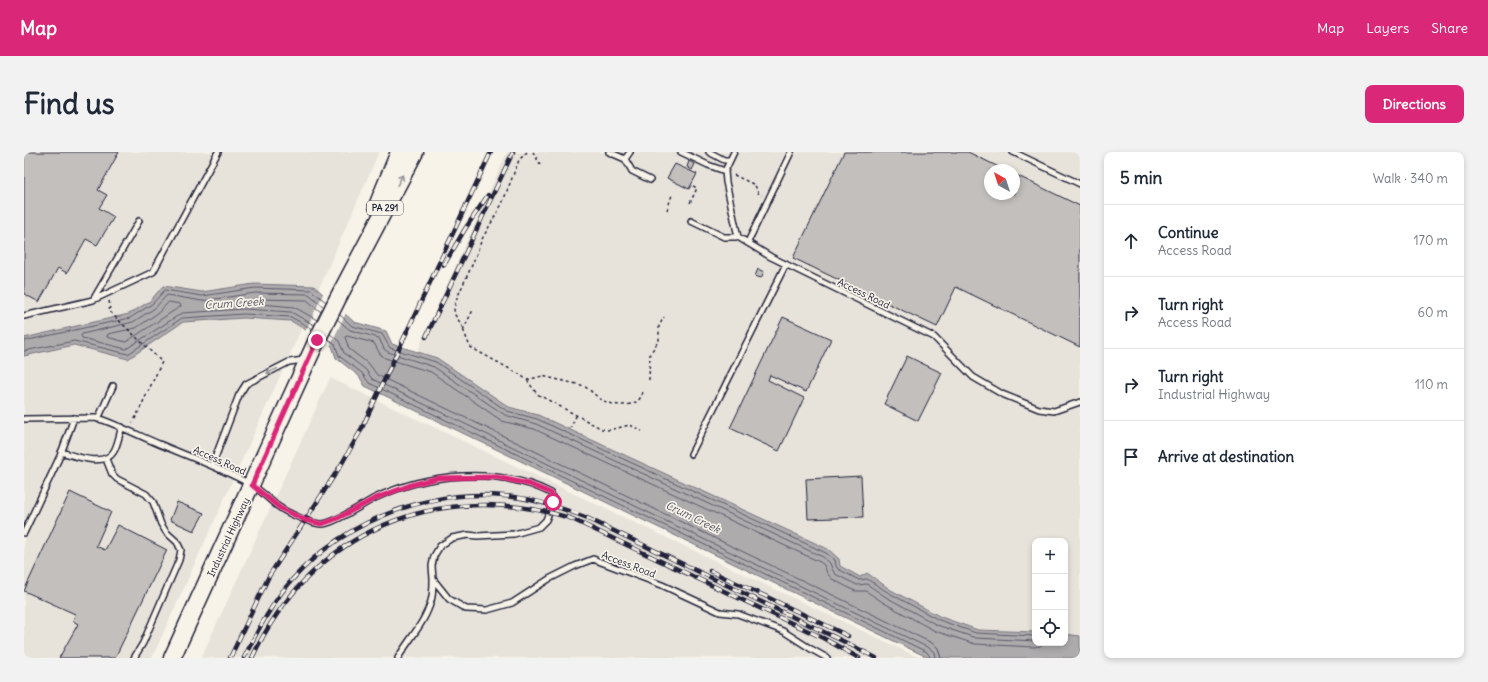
<!DOCTYPE html>
<html lang="en">
<head>
<meta charset="utf-8">
<style>
  :root { --surface:#fff; --page:#f2f2f3; --text:#1f2937; --muted:#747a83; --line:#e0e1e3; --accent:#db2777 }
  body { margin:0; font-family:Delius,sans-serif; background:var(--page); color:var(--text) }
  .controls { position:absolute; right:12px; bottom:12px; display:grid; overflow:hidden; border-radius:8px; box-shadow:0 2px 6px #0003 }
  .controls button { width:36px; height:36px; display:grid; place-items:center; padding:0; border:0; border-bottom:1px solid var(--line); background:var(--surface); color:var(--text); font:20px sans-serif }
  .compass { position:absolute; left:960px; top:12px; width:36px; height:36px; border-radius:50%; background:var(--surface); box-shadow:0 2px 6px #0003; rotate:321deg }
  .stop { position:absolute; width:12px; height:12px; margin:-9px; border:3px solid #db2777; border-radius:50%; background:#fff }
  .stop.end { background:#db2777; border-color:#fff; box-shadow:0 1px 4px #0008 }
  .list { margin:0; padding:0; list-style:none }
  h2 { display:flex; justify-content:space-between; align-items:center; height:52px; margin:0; padding:0 16px; font-size:17px }
  h2 small { font-size:13px; font-weight:400; color:var(--muted) }
  .list li { display:grid; grid-template-columns:26px 1fr auto; gap:12px; align-items:center; box-sizing:border-box; height:72px; padding:0 16px; border-top:1px solid var(--line) }
  .list b { display:block; font-size:15px; white-space:nowrap }
  .list p { margin:0; font-size:13px; white-space:nowrap; color:var(--muted) }
  .list em { font-size:13px; font-style:normal; color:var(--muted) }
  .icon { flex:none; width:22px; height:22px; fill:none; stroke:currentColor; stroke-width:2; stroke-linecap:round; stroke-linejoin:round }
  .map { position:relative; flex:none; width:1056px; height:506px; overflow:hidden; border-radius:8px }
  header { display:flex; align-items:center; gap:24px; box-sizing:border-box; height:56px; padding:0 20px; background:var(--accent); color:#fff }
  header strong { font-size:19px }
  nav { display:flex; gap:22px; margin-inline-start:auto; font-size:14px }
  .intro { display:flex; align-items:center; justify-content:space-between; box-sizing:border-box; height:96px; padding:0 24px }
  h1 { margin:0; font-size:28px }
  .button { padding:10px 18px; border-radius:8px; background:var(--accent); color:#fff; font-size:14px; font-weight:700 }
  main { display:flex; gap:24px; padding:0 24px }
  aside { flex:1; background:var(--surface); border-radius:8px; box-shadow:0 2px 6px #0003 }
  .map>svg:first-child { display:block }
  .built { fill:#e7e3db; fill-rule:evenodd }
  .water { fill:#aeabad; stroke:#76747f }
  .pier { fill:#f7f3e8 }
  .lines { fill:none; stroke-linecap:round; stroke-linejoin:round }
  .shore { stroke:#5a5969; stroke-width:1 }
  .building { fill:#c2bfbd; stroke:#22223b }
  .service-casing { stroke:#22223b; stroke-width:8 }
  .primary-casing { stroke:#22223b; stroke-width:19 }
  .path { stroke:#22223b; stroke-width:1.5; stroke-dasharray:3 3; stroke-linecap:butt }
  .service { stroke:#f7f3e8; stroke-width:5 }
  .primary { stroke:#f7f3e8; stroke-width:16 }
  .rail-casing { stroke:#22223b; stroke-width:4.5 }
  .rail { stroke:#f7f3e8; stroke-width:3; stroke-dasharray:9; stroke-linecap:butt }
  .oneway { stroke:#97959a }
  .route { stroke:#db2777; stroke-width:5 }
  .labels { text-anchor:middle; stroke-width:3.5; stroke-linejoin:round; paint-order:stroke }
  .shield { fill:#f7f3e8; stroke:#62616f; stroke-width:1 }
  .shield-label { font-size:9px; font-weight:bold; fill:#22223b }
  .street-label { font-size:10px; fill:#22223b; stroke:#f7f3e8 }
  .water-label { font-size:11px; font-style:italic; fill:#535263; stroke:#f7f3e8 }
</style>
</head>
<body>
<header>
<strong>Map</strong>
<nav><a>Map</a><a>Layers</a><a>Share</a></nav>
</header>
<div class="intro"><h1>Find us</h1><a class="button">Directions</a></div>
<main>
<div class="map">
<svg width="1056" height="506" viewBox="0 0 1056 506">
  <rect width="100%" height="100%" fill="#f7f3e8"/>
  <filter id="ink" filterUnits="userSpaceOnUse"><feTurbulence type="fractalNoise" baseFrequency=".025" numOctaves="2"/><feDisplacementMap in="SourceGraphic" scale="8" xChannelSelector="R" yChannelSelector="G"/><feConvolveMatrix kernelMatrix="1 2 1 2 8 2 1 2 1" color-interpolation-filters="sRGB"/></filter>
  <g filter="url(#ink)">
    <path class="built" d="M0 0H355L268 198 128 506H0Z
      M483 0H1056V484L1041 482V389H1011V480L954 478 917 465 867 438 843 421 836 425 816 414 815 407 804 397 514 263 485 255 413 206 393 200ZM966 18H990V42H966Z
      M306 226 896 506H177Z"/>
    <path class="water" d="M230 132 290 134 330 170 362 179 368 192 413 206 485 255 514 263 804 397 815 407 816 414 836 425 843 421 867 438 917 465 954 478 1011 480V491H1041V482L1056 484V506H905L341 234 335 224 312 206 308 194 267 169 220 166 159 170 104 207 50 193 0 204V186L105 162 126 149 139 134 178 140Z"/>
    <path class="pier" d="M300 140 322 161 306 194 281 180Z"/>
    <g class="lines">
      <path class="shore" d="M145 150 156 152 157 154 102 190 83 185 84 182 112 176 134 161Z
        M316 163 328 174 358 182 366 196 412 210 483 259 513 267 802 401 811 408 812 414 814 417 835 428 843 427 865 441 915 468 952 481 1011 484
        M313 167 326 178 355 186 360 197 364 200 410 215 481 263 512 272 799 405 806 411 808 417 811 422 833 433 843 432 862 445 913 473 952 486 1011 489
        M293 168 270 155 227 151 225 149 232 147 283 148 297 160
        M290 173 267 160 220 157 158 161 102 197 58 186 57 184 58 182 109 170 131 156 143 143 178 149 231 141 285 142 300 155
        M306 182 315 189 320 201 342 218 348 227 905 496 910 500 911 506
        M304 187 311 192 315 204 338 221 345 231 903 500 905 503 906 506
        M0 189 106 166 128 152 141 138 178 144 231 136 287 138 302 150
        M0 199 50 189 104 202 158 166 220 162 267 165 288 177
        M917 506 914 496 908 491 353 223 346 213 325 197 321 185 323 184 350 191 356 202 361 206 407 220 478 269 510 277 796 410 800 413 803 421 808 427 831 439H842L860 451 911 479 951 492 1010 495 1016 494 1021 491"/>
    </g>
    <path class="building" d="M0 0H95L74 38 83 43 75 56 90 65 73 93 62 87 43 121 34 116 15 150 0 142Z
      M820 0H944L981 18H966V42H990V22L1056 54V195L932 135 913 175 769 106Z
      M665 9 671 12 668 18 663 15Z
      M651 12 673 22 665 37 643 26Z
      M734 117 740 120 737 126 731 124Z
      M759 165 807 187 782 240 746 223 744 228 780 246 755 299 706 276Z
      M883 204 918 221 894 269 860 252Z
      M837 324 839 365 784 367 782 327Z
      M46 340 87 360 72 394 81 398 94 373 143 398 91 506H35L54 472 49 469 51 462 0 439Z
      M153 350 180 361 170 379 146 368Z"/>
    <g class="lines">
      <defs>
        <path id="service" d="M585 0 601 7 608 19 626 28
          M657 0 684 13 701 19
          M685 0 700 8H706
          M710 0 701 19 702 30 714 85 747 105 910 185 949 225 978 242 1015 257 1030 259 1056 250
          M989 0 1056 32
          M601 7 606 0
          M667 69 700 85H714
          M724 90 767 0
          M69 148 129 120 194 0
          M0 164 69 148 115 69
          M0 267 71 266 79 268C98 275 116 284 135 292 166 305 197 316 226 332 237 338 245 348 255 355 263 361 286 371 297 372 308 373 339 352 351 346 403 321 474 314 527 341L529 350 522 368 515 375 490 382 453 384 444 383 428 386 416 394 410 404 408 414 409 427 425 447 442 457 463 458 488 451 525 427 551 414 569 407 638 433 696 460 714 462 759 479 787 497 803 506
          M74 267 89 234
          M37 300C51 304 81 316 90 299 94 292 95 283 98 275
          M667 302 762 112
          M82 307 88 322 93 327 122 342 129 350 137 372 142 380 153 390 157 398 155 408 119 491 110 506
          M188 314 215 243 222 232 265 210 280 208
          M0 381 36 304 50 266
          M374 506C385 487 401 471 407 449 409 443 409 434 409 427"/>
        <path id="primary" d="M353 54 375 0
          M148 506 293 188 314 146 391 0"/>
      </defs>
      <use href="#service" class="service-casing"/>
      <use href="#primary" class="primary-casing"/>
      <path class="path" d="M503 0 495 8 478 52 458 87 449 111 432 148 430 157 431 163 437 172 446 195 495 222 503 228 513 242 578 277 585 278 606 273 618 279
        M509 0 516 12
        M710 23 731 33 734 41 738 43
        M666 51 673 36 669 34
        M643 58 648 43
        M85 149 86 154 85 159 138 210 109 271
        M439 178 449 158
        M503 228 518 224 557 233C565 236 570 243 578 248 586 253 603 255 612 250 616 248 617 244 619 240
        M625 228 626 202 635 188V174L640 165
        M546 277 552 264"/>
      <use href="#service" class="service"/>
      <use href="#primary" class="primary"/>
      <defs>
        <path id="rail" d="M420 113 441 77 464 43
          M402 185 489 0
          M686 419 741 444 824 484
          M206 506 245 424 317 313 336 280 467 0
          M220 506C231 483 243 461 258 440 309 374 396 337 480 344 508 346 535 355 561 365L829 494 852 506
          M228 506C287 379 413 326 546 366L799 486 835 506"/>
      </defs>
      <use href="#rail" class="rail-casing"/>
      <use href="#rail" class="rail"/>
    </g>
    <defs><path id="oneway-shaft" d="M-6 0H5M1.5-3L5.5 0L1.5 3" fill="none" stroke-width="1.6" stroke-linecap="round" stroke-linejoin="round"/></defs>
    <g class="oneway">
      <use href="#oneway-shaft" transform="translate(376 28) rotate(-62)"/>
      <use href="#oneway-shaft" transform="translate(248 219) rotate(155)"/>
    </g>
  </g>
  <g class="lines" filter="url(#ink)">
    <path class="route" d="M293 188 228 333 256 356 281 368 298 372 312 367 352 346 387 333 413 326 472 325 505 332 527 341 529 350"/>
  </g>
  <g class="labels">
    <rect class="shield" x="343" y="49" width="36" height="14" rx="3"/>
    <g class="shield-label">
      <text x="361" y="59">PA 291</text>
    </g>
    <g class="street-label">
      <text transform="translate(840 141) rotate(26)" y="4">Access Road</text>
      <text transform="translate(196 308) rotate(24)" y="4">Access Road</text>
      <text transform="translate(204 385) rotate(-65)" y="4">Industrial Highway</text>
      <text transform="translate(605 412) rotate(21)" y="4">Access Road</text>
    </g>
    <g class="water-label">
      <text transform="translate(210 151) rotate(-4)" y="4">Crum Creek</text>
      <text transform="translate(669 365) rotate(26)" y="4">Crum Creek</text>
    </g>
  </g>
</svg>
<div class="controls">
<button>+</button>
<button>−</button>
<button><svg class="icon" aria-label="locate" viewBox="0 0 24 24"><circle cx="12" cy="12" r="6"/><path d="M12 2v4M12 18v4M2 12h4M18 12h4"/></svg></button>
</div>
<svg class="compass" viewBox="-18 -18 36 36"><path d="M0-13l5 13h-10z" fill="#e53935"/><path d="M0 13l5-13h-10z" fill="#747a83"/></svg>
<div class="stop" style="left:529px;top:350px"></div>
<div class="stop end" style="left:293px;top:188px"></div>
</div>
<aside>
<h2>5 min<small>Walk · 340 m</small></h2>
<ul class="list">
<li><svg class="icon" aria-label="ahead" viewBox="0 0 24 24"><path d="M12 20V5M6 11l6-6 6 6"/></svg><div><b>Continue</b><p>Access Road</p></div><em>170 m</em></li>
<li><svg class="icon" aria-label="right" viewBox="0 0 24 24"><path d="M7 20v-9h11M14 6l5 5-5 5"/></svg><div><b>Turn right</b><p>Access Road</p></div><em>60 m</em></li>
<li><svg class="icon" aria-label="right" viewBox="0 0 24 24"><path d="M7 20v-9h11M14 6l5 5-5 5"/></svg><div><b>Turn right</b><p>Industrial Highway</p></div><em>110 m</em></li>
<li><svg class="icon" aria-label="arrive" viewBox="0 0 24 24"><path d="M6 21V4h12l-3 4 3 4H6"/></svg><div><b>Arrive at destination</b></div></li>
</ul>
</aside>
</main>
</body>
</html>
